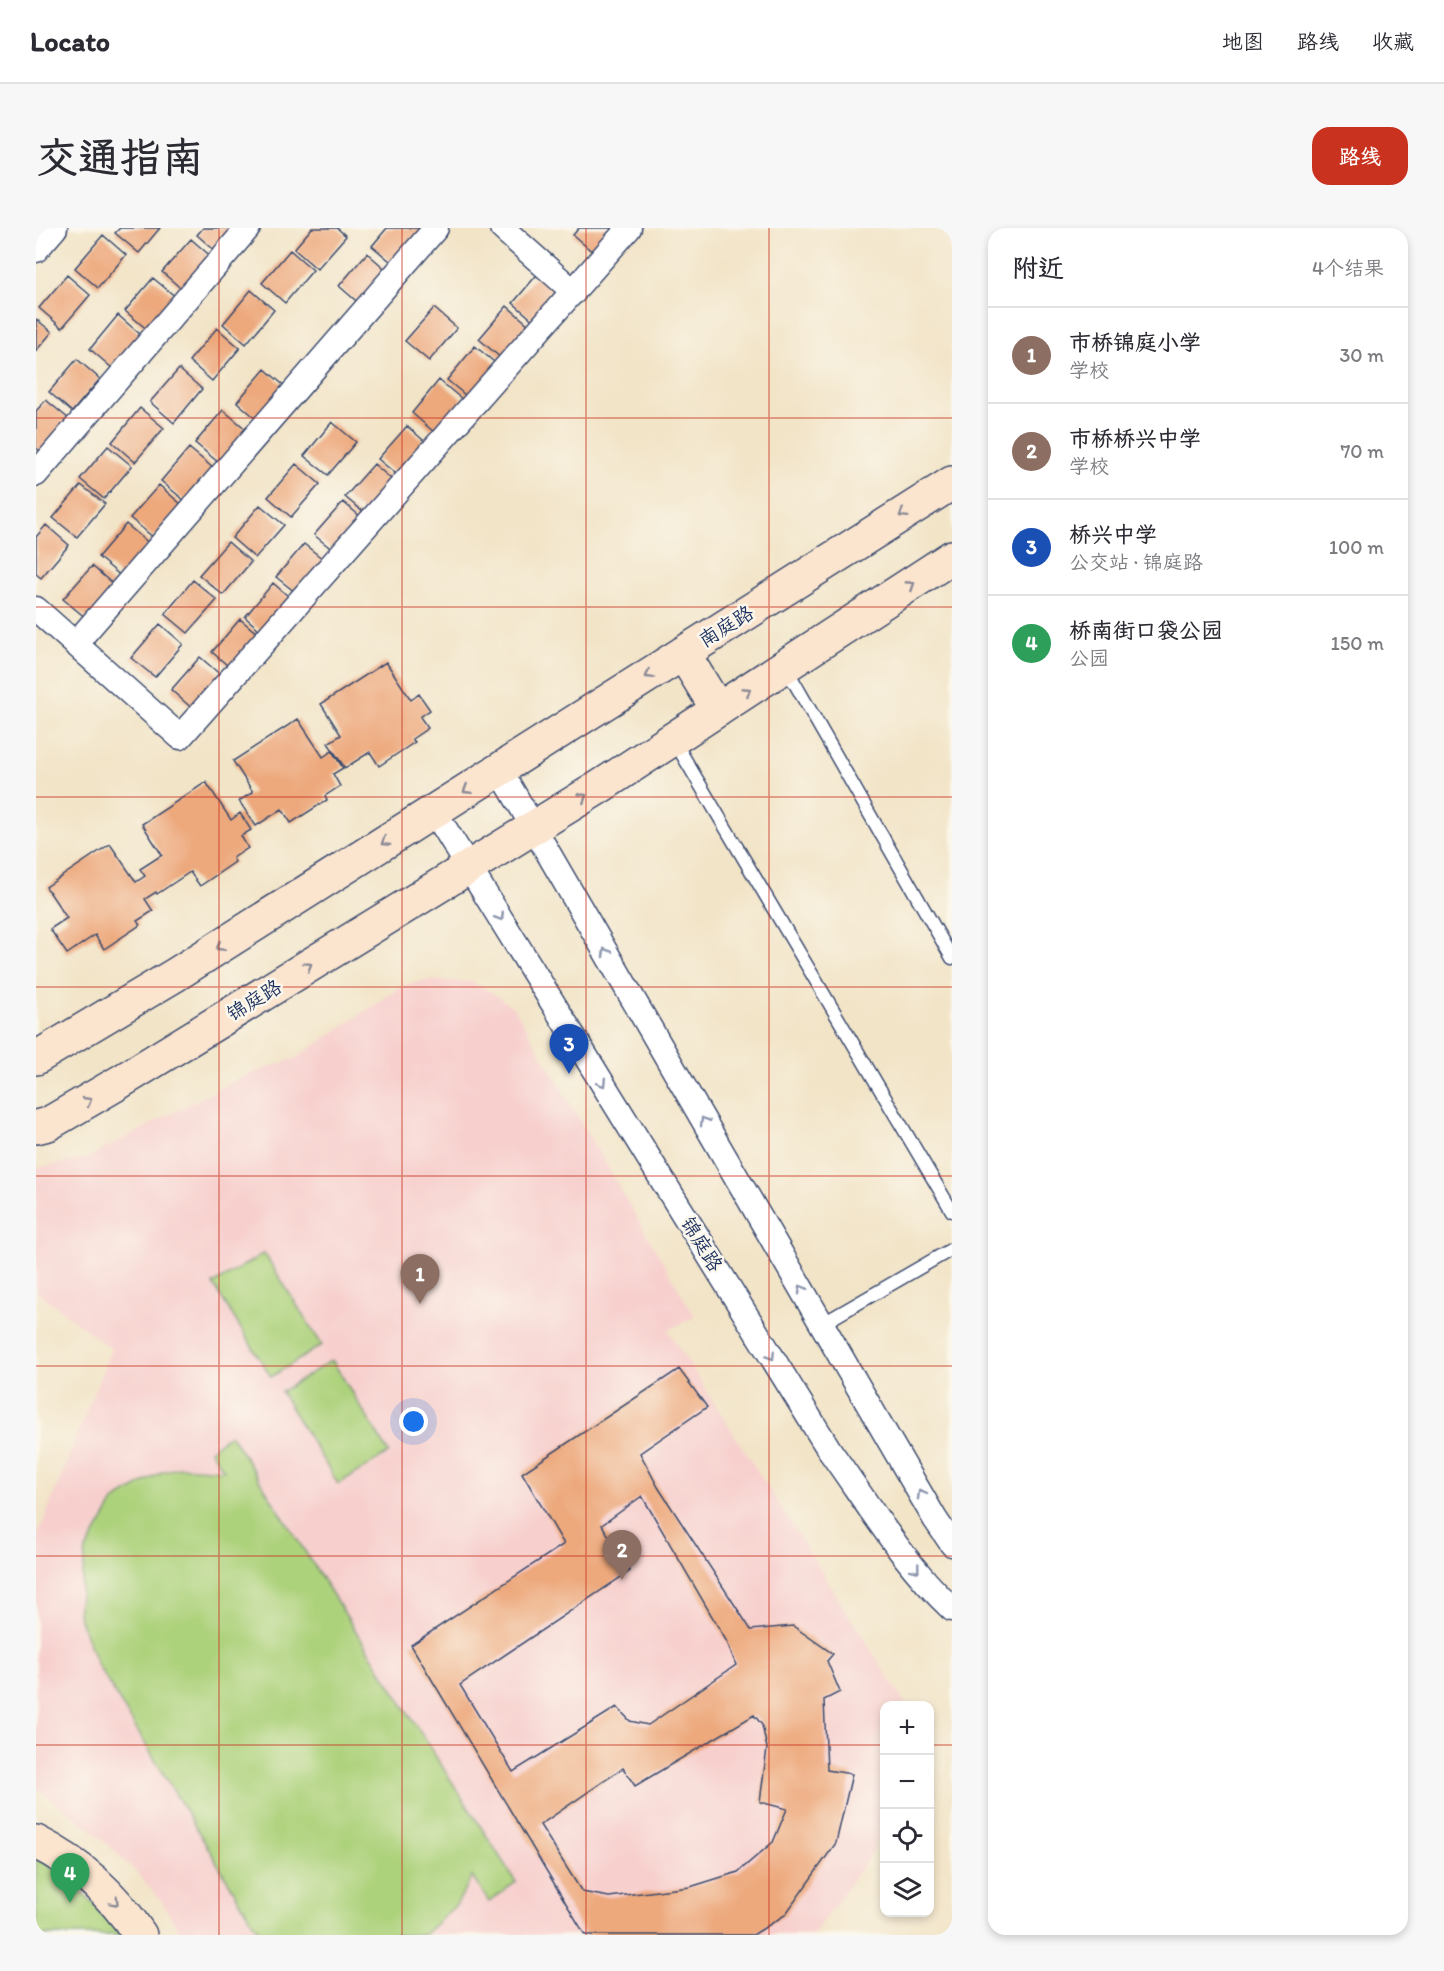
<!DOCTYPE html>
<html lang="zh">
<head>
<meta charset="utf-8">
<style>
  :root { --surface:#fff; --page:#f7f7f7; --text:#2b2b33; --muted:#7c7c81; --line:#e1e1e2; --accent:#c8321e }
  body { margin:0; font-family:Itim,"LXGW WenKai TC",sans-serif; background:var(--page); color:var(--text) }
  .controls { position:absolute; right:18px; bottom:18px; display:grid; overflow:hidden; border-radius:12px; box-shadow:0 3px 9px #0003 }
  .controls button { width:54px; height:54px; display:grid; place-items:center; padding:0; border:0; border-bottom:2px solid var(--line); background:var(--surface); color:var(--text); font:30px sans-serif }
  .you { position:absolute; left:378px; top:1194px; width:21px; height:21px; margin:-15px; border:4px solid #fff; border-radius:50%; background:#1a73e8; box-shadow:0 0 0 9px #1a73e833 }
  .badge { display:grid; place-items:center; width:39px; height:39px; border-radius:50%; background:var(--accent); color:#fff; font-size:20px; font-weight:700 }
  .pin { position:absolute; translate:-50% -50px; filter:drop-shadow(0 2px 3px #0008) }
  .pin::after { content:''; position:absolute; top:32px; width:21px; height:18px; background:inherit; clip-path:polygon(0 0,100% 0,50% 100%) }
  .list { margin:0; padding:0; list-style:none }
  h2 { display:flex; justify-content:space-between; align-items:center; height:78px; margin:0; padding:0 24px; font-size:26px }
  h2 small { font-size:20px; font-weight:400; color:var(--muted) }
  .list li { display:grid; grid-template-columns:39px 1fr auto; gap:18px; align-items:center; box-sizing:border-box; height:96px; padding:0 24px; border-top:2px solid var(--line) }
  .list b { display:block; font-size:22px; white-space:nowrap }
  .list p { margin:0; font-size:20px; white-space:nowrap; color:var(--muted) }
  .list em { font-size:20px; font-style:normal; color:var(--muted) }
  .icon { flex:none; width:33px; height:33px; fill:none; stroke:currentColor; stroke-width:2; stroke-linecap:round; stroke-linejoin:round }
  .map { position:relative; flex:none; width:916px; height:1707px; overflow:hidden; border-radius:18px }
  header { display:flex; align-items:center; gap:36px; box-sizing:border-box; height:84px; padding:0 30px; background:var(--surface); border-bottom:2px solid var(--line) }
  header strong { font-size:28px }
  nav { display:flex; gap:33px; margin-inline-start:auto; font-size:21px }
  .intro { display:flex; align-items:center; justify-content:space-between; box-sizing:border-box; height:144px; padding:0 36px }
  h1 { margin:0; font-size:42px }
  .button { padding:15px 27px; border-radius:18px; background:var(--accent); color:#fff; font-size:21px; font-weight:700 }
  main { display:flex; gap:36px; padding:0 36px }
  aside { flex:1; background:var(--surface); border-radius:18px; box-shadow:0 3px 9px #0003 }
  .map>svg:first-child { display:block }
  .built { fill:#f7d0ce }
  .green { fill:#add27c; stroke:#64806d; stroke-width:1.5 }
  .building { fill:#eda87b; fill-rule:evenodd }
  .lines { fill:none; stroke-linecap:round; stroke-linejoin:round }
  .lane-casing { stroke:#3b4a6e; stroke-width:15 }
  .street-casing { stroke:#3b4a6e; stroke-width:27 }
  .secondary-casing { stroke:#3b4a6e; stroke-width:36 }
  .lane { stroke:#fff; stroke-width:12 }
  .street { stroke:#fff; stroke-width:24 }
  .secondary { stroke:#fbe5cf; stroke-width:33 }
  .oneway { stroke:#8b8a96 }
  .oneway2 { stroke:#8d97ae }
  .grid { fill:none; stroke:#c8321e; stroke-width:1.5; stroke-opacity:0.55 }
  .labels { text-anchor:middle; stroke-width:5; stroke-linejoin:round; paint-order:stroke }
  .street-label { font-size:20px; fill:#1b2f5e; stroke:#fbf7ec }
</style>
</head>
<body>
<header>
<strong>Locato</strong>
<nav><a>地图</a><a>路线</a><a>收藏</a></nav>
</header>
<div class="intro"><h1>交通指南</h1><a class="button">路线</a></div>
<main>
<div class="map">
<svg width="916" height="1707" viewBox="0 0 916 1707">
  <rect width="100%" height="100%" fill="#fbf7ec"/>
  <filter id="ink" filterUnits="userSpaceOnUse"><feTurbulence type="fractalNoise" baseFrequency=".0167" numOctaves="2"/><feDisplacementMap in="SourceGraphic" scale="12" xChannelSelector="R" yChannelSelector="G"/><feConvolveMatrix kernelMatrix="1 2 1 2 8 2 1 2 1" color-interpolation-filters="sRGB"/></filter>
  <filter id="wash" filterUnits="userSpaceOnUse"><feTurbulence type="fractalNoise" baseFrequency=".008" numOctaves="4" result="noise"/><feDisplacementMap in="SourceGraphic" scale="24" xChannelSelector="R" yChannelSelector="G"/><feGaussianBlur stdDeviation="1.35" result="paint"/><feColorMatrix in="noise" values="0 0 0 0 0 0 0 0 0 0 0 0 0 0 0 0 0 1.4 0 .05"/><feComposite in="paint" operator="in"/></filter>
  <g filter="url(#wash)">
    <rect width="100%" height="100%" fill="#f2e4c7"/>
    <path class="built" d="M393 752 435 754 457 765 479 781 659 1089 632 1102 870 1477 848 1478V1600L833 1629 777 1707H146L126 1674 101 1645 55 1601 0 1559V1312L75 1121 0 1063V940L49 931 205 849 260 830 368 757Z"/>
    <path class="green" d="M228 1025 286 1117 235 1149 177 1056Z
      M296 1132 353 1225 302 1256 245 1164Z
      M194 1206 480 1654 453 1674 436 1649 421 1676 388 1707H230L221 1701 61 1436 42 1386 50 1322 79 1272 126 1244 145 1239 188 1242 174 1222Z
      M0 1624 94 1707H0Z"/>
    <g id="blocks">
      <path class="building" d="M84 0H124L103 25 79 5Z
        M167 0H207L184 27 161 7Z
        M276 0H301L310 8 281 41 258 21Z
        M351 0H383L388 4 360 38 336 18Z
        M543 0H584L560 27 537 7Z
        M67 7 90 27 62 60 39 40Z
        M155 11 178 31 149 64 126 44Z
        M254 22 277 42 249 75 226 55Z
        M331 25 354 45 326 78 303 58Z
        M505 42 528 62 500 95 477 75Z
        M31 47 54 67 26 100 3 80Z
        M117 50 141 70 113 103 89 83Z
        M215 62 238 82 210 116 187 96Z
        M471 78 494 98 466 131 443 111Z
        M398 80 421 100 393 133 369 113Z
        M82 87 105 107 77 141 54 121Z
        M0 91 16 104 0 123Z
        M181 100 204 120 176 153 153 133Z
        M439 118 463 138 434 171 411 152Z
        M41 131 64 151 36 184 13 164Z
        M143 141 166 161 138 195 114 174Z
        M229 141 252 161 224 194 201 174Z
        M403 152 427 172 399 205 376 185Z
        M10 172 33 191 5 224 0 220V183Z
        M104 180 128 200 99 234 76 214Z
        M187 182 211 202 183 235 159 215Z
        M296 194 320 214 292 247 268 228Z
        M371 198 394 218 366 251 342 231Z
        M72 218 96 238 68 271 44 251Z
        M153 220 177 240 149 273 125 253Z
        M260 236 284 256 255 289 232 269Z
        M338 236 361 256 333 289 309 269Z
        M45 257 69 276 41 309 17 290Z
        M123 257 146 277 118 310 94 290Z
        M307 274 330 293 302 326 278 307Z
        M224 277 248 297 219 330 196 310Z
        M90 296 114 316 86 349 62 329Z
        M10 297 33 317 5 350 0 346V309Z
        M192 314 215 334 187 367 163 347Z
        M268 316 292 335 264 368 240 349Z
        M56 338 79 358 51 391 27 371Z
        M157 352 181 372 152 405 129 386Z
        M237 355 260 375 232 409 209 389Z
        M204 391 228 411 199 444 176 424Z
        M124 396 147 416 119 449 95 430Z
        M164 429 187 449 158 482 135 462Z
        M350 434 375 472 383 466 394 482 384 489 392 500 376 511 379 514 343 538 334 524 309 540 292 515 305 507 285 476Z
        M262 491 287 529 296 523 307 540 297 546 304 558 289 568 291 572 255 595 246 581 220 598 203 573 217 564 197 533Z
        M170 554 195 592 204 585 215 602 205 608 212 620 197 630 199 634 164 658 154 644 121 666 120 664 109 671 117 683 101 693 104 697 68 721 59 707 31 726 14 701 31 690 10 659 74 616 100 654 109 648 104 641 126 627 106 596Z
        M643 1141 671 1179 604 1225 622 1259 715 1402 757 1398 797 1426 791 1433 804 1464 788 1472 791 1542 816 1546 800 1615 749 1687 717 1707H549L375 1417 528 1316 486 1245ZM606 1268 691 1414 700 1437 612 1497 594 1493 581 1479 477 1544 424 1457 594 1343 566 1297ZM718 1487 726 1497 731 1520 724 1574 751 1581 737 1614 702 1644 654 1659 573 1669 546 1664 504 1597 587 1540 599 1558Z"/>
    </g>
  </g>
  <g filter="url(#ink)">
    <use href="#blocks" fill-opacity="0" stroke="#3b4a6e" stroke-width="1.5"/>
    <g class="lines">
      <defs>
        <path id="lane" d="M750 440 916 730
          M637 511 916 983
          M786 1096 916 1021"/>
        <path id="street" d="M466 0 538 64
          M0 22 19 0
          M0 246 212 0
          M0 381 144 509 593 0
          M39 416 400 0
          M464 542 899 1291 916 1316
          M398 583 794 1223C832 1276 868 1336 916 1381"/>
        <path id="secondary" d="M647 425 682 482
          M0 830 139 747 916 255
          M0 899 12 896 84 854 565 558 916 329
          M0 1614C42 1635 78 1667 104 1707"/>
      </defs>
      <use href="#lane" class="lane-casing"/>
      <use href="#street" class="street-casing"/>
      <use href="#secondary" class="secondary-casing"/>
      <use href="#lane" class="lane"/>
      <use href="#street" class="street"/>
      <use href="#secondary" class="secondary"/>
    </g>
    <defs><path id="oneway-chevron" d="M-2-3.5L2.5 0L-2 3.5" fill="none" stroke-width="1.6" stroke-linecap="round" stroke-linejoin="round" transform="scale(1.5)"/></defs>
    <g class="oneway">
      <use href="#oneway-chevron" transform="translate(867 286) rotate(148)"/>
      <use href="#oneway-chevron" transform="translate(875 357) rotate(-33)"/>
      <use href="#oneway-chevron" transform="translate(613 447) rotate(148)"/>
      <use href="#oneway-chevron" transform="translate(711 463) rotate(-33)"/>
      <use href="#oneway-chevron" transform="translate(431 562) rotate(148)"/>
      <use href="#oneway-chevron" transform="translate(547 569) rotate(-32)"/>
      <use href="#oneway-chevron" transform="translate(349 614) rotate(148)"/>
      <use href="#oneway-chevron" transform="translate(184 719) rotate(148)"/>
      <use href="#oneway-chevron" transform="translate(272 738) rotate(-32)"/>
      <use href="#oneway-chevron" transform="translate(52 873) rotate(-30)"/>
      <use href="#oneway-chevron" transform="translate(79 1674) rotate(47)"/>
    </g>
    <g class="oneway2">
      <use href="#oneway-chevron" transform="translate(464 689) rotate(58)"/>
      <use href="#oneway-chevron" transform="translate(570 724) rotate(-120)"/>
      <use href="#oneway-chevron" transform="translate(566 855) rotate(58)"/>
      <use href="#oneway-chevron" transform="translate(668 893) rotate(-120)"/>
      <use href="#oneway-chevron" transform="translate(766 1061) rotate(-120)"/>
      <use href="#oneway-chevron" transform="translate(735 1128) rotate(58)"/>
      <use href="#oneway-chevron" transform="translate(885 1266) rotate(-120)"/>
      <use href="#oneway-chevron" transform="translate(880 1341) rotate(52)"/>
    </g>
  </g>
  <path class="grid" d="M183 0V1707M366 0V1707M550 0V1707M733 0V1707M0 190H916M0 379H916M0 569H916M0 759H916M0 948H916M0 1138H916M0 1328H916M0 1517H848M894 1517H916"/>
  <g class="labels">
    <g class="street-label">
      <text transform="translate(690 398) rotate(-32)" y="7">南庭路</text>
      <text transform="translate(218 772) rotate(-32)" y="7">锦庭路</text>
      <text transform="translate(666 1016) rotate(58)" y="7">锦庭路</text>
    </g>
  </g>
</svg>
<div class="controls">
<button>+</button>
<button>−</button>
<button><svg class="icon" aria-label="locate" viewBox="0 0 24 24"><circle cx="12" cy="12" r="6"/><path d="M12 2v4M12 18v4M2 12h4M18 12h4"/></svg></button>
<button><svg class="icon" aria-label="layers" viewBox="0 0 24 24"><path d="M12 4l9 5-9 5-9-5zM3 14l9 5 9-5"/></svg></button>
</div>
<div class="you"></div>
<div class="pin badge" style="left:384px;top:1076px;background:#8d6e63">1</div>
<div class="pin badge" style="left:586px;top:1352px;background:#8d6e63">2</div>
<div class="pin badge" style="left:533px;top:846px;background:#1a4fb4">3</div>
<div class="pin badge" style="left:34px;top:1675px;background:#2e9e5b">4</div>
</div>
<aside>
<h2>附近<small>4个结果</small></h2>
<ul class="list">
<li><span class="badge" style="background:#8d6e63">1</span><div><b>市桥锦庭小学</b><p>学校</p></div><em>30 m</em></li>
<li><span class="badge" style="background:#8d6e63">2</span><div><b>市桥桥兴中学</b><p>学校</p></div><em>70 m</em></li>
<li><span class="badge" style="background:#1a4fb4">3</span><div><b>桥兴中学</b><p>公交站 · 锦庭路</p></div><em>100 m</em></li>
<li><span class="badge" style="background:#2e9e5b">4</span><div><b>桥南街口袋公园</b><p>公园</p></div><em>150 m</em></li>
</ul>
</aside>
</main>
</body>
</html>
